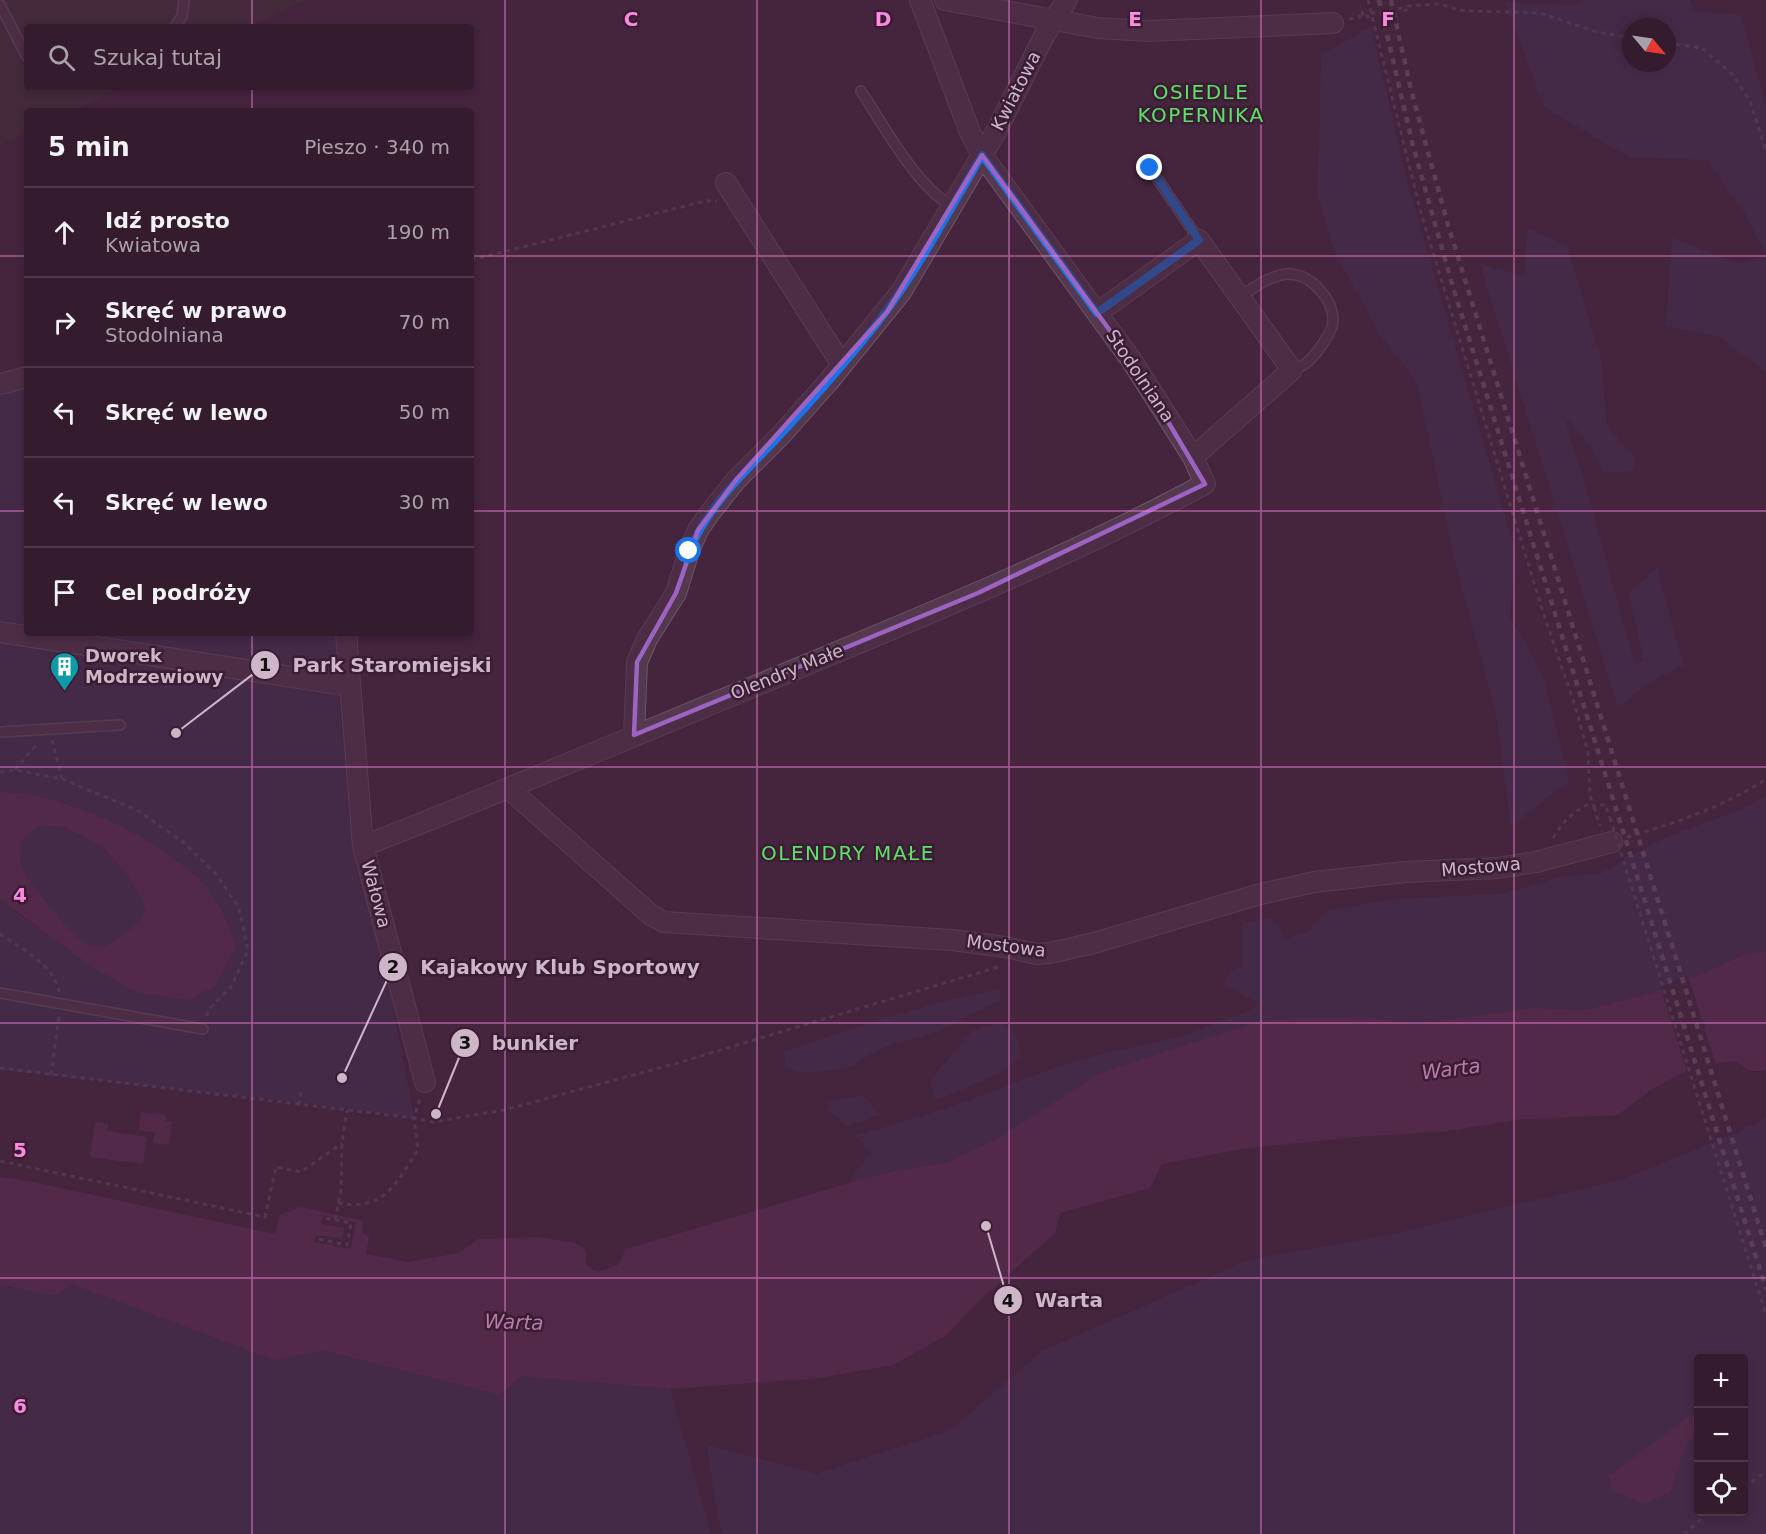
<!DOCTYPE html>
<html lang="pl">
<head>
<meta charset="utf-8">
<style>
  :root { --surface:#341b2e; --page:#3f283a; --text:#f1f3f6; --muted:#a9a1aa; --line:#4e394a }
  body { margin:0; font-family:"DejaVu Sans",sans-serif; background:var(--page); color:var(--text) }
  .controls { position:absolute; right:18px; bottom:18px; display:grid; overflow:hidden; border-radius:6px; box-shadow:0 3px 9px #0003 }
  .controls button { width:54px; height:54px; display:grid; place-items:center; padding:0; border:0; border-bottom:2px solid var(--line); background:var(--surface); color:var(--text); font:30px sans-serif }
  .compass { position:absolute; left:1622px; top:18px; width:54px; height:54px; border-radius:50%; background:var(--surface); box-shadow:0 3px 9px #0003; rotate:119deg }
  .stop { position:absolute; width:18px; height:18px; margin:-14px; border:4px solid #1a73e8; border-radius:50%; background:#fff }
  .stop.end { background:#1a73e8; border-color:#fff; box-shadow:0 2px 6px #0008 }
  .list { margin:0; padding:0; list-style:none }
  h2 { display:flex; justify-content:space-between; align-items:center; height:78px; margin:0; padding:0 24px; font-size:26px }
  h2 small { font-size:20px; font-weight:400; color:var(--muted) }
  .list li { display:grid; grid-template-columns:39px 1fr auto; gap:18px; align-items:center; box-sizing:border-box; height:90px; padding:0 24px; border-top:2px solid var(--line) }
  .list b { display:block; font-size:22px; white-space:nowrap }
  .list p { margin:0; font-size:20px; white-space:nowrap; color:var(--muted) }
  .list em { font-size:20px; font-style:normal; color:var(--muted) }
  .icon { flex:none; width:33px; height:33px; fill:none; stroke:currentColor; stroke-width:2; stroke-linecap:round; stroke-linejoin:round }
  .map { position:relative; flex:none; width:1766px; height:1534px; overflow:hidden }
  .search { position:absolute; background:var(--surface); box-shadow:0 3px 9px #0003; left:24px; top:24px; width:450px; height:66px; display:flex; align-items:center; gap:15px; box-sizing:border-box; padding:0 21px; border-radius:6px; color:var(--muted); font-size:22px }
  .panel { position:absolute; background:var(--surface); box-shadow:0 3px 9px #0003; left:24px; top:108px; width:450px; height:528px; border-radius:6px }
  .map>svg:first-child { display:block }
  .medical { fill:#443136 }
  .green { fill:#453255; fill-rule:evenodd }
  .water { fill:#652f59; fill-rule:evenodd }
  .pier { fill:#45243e }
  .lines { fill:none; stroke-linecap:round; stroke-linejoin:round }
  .lane-casing { stroke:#6e5468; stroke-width:12 }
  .street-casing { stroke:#6e5468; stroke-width:22 }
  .path { stroke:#614c68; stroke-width:3; stroke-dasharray:4.5 4.5; stroke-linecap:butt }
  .lane { stroke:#54394e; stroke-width:9 }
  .street { stroke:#54394e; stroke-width:20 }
  .rail { stroke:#7b5a74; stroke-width:4.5; stroke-dasharray:6 6; stroke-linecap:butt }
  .path-bridge { stroke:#614c68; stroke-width:3; stroke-dasharray:4.5 4.5; stroke-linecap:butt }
  .route { stroke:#1a73e8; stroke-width:8 }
  .marked { fill:none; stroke:#9c63c3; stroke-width:4.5; stroke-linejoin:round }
  .grid { fill:none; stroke:#ff8ae1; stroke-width:1.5; stroke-opacity:0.55 }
  .labels { text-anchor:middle; stroke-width:5; stroke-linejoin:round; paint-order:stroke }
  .street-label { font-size:18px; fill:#ceb6c8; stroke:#3a1d33 }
  .poi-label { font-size:18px; font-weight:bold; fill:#ceb6c8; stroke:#3a1d33; text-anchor:start }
  .neighbourhood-label { font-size:20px; letter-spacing:1.5px; fill:#5ee168; stroke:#3a1d33 }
  .water-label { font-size:20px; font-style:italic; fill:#b87baa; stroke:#3a1d33 }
  .grid-label { font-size:20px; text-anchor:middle; font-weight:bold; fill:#ff8ae1; stroke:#3a1d33; stroke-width:5; stroke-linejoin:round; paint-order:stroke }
  .leader { fill:none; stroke:#ceb6c8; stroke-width:2 }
  .callout-dot { fill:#ceb6c8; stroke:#3a1d33; stroke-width:2 }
  .mark-label { font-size:18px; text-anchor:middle; font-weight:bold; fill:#111 }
  .callout-label { font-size:20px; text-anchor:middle; font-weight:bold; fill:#ceb6c8; stroke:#3a1d33; stroke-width:5; stroke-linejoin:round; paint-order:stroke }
</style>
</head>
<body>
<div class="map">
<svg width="1766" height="1534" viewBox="0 0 1766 1534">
  <rect width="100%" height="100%" fill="#45243e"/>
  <path class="medical" d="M0 0H305L248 27H27V87H122L72 111H27V132L0 145Z"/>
  <path class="green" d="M1581 0H1690L1694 11 1741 15 1766 106V255L1745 213 1707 160 1629 157 1544 107 1506 3 1576 5ZM1631 27H1667V63H1631Z
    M1371 27 1408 185 1516 554 1510 617 1543 675 1569 781 1511 826 1496 714 1454 557 1417 382 1380 335 1335 253 1318 196 1321 55Z
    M1528 229 1567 246 1601 359 1607 425 1636 460 1633 471 1604 473 1587 441 1563 415 1584 480 1635 665 1644 661 1629 593 1657 567 1683 665 1652 681 1618 707 1480 264 1524 277Z
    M1672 238 1739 264 1766 256V372L1719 337 1666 326Z
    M27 377V633H340L363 846 414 1118 297 1102 0 1070V899L25 919 138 993 188 1000 215 986 178 861C125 829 64 791 0 792V384Z
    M1766 796V951L1746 954 1706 972 1655 992 1584 1010 1533 1008 1419 1024 1363 1017 1006 1134 948 1162 900 1170 853 1182 850 1180 870 1152 855 1136 943 1110 1057 1067 1105 1053 1181 1037 1254 1009 1258 1001 1244 996 1224 984 1230 972 1242 966 1243 923 1272 918 1286 939 1306 933 1326 911 1395 899 1502 894 1566 876 1600 874 1662 839 1743 809Z
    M39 825 64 827 103 847 126 873 139 894 146 912C136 926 110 953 90 946 76 941 25 880 21 865 19 858 20 849 20 842Z
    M999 989 1001 999 939 1031 884 1047 845 1069 799 1073 786 1066 784 1052C855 1027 925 1004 999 989Z
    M1003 1022 1016 1035 1021 1055 1002 1072 961 1090 935 1099 930 1080 973 1030Z
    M863 1095 880 1115 846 1126 833 1113 826 1111 831 1101Z
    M1766 1118V1534H723L717 1512 707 1445 817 1474 949 1431 1042 1351 1249 1260 1388 1235 1624 1179 1734 1134ZM1698 1358H1744V1512H1698Z
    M72 1284 273 1360 326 1351 500 1395 521 1376 670 1389 711 1534H0V1285L9 1288Z"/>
  <path class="water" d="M0 792C62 791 164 840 205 886 221 904 228 925 236 947L215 986 188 1000 138 993 94 968 0 899ZM39 825 64 827 103 847 126 873 139 894 146 912C136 926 109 953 90 946 76 941 25 880 21 865 19 858 20 849 20 842Z
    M1766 951V1069L1764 1071H1750L1735 1061 1723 1062 1680 1074 1652 1089 1618 1115 1521 1119 1448 1131 1354 1137 1242 1149 1162 1164 1150 1188 1060 1213 1055 1233 983 1297 945 1336 893 1365 819 1378 670 1389 521 1376 500 1395 326 1351 273 1360 72 1284 56 1295 0 1285V1177L28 1181 275 1234 280 1215 301 1207 363 1221 362 1233 369 1236 366 1254 408 1262 459 1253 478 1239 538 1237 575 1243 585 1249 587 1266 598 1272 618 1265 626 1249 853 1182 900 1170 948 1162 1006 1134 1100 1073 1264 1020 1363 1017 1419 1024 1533 1008 1585 1010 1655 992 1706 972 1746 954Z
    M141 1112 166 1115 165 1121 172 1122 169 1145 153 1143 155 1132 139 1130Z
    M95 1122 108 1124 107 1131 147 1137 143 1164 90 1157Z
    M1698 1410V1434L1686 1443 1670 1492 1644 1504 1612 1490 1609 1476Z"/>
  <path class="pier" d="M1688 976 1702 1020H1704L1706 1027 1704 1028 1717 1067 1688 1075 1660 986Z
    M323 1215 356 1222 351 1249 315 1242 316 1235 342 1238 344 1228 321 1224Z"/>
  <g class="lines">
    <defs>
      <path id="lane" d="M0 5 27 57
        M175 27 182 16 184 0
        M861 91C884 126 916 186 952 206
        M1150 168 1199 240
        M1240 297C1254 287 1272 274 1290 274 1312 275 1334 300 1333 322 1332 333 1314 358 1305 364 1301 367 1296 368 1292 370
        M0 732 120 725
        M0 993 203 1029"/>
      <path id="street" d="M945 0 1098 28 1148 31 1333 23
        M726 183 842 365
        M1097 313 1199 240 1292 370 1193 457
        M0 384 27 377
        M0 632 350 686
        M346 633 363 846 425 1082
        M634 735 637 662 647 639 676 593 689 551 698 530 709 514 736 480 781 435 829 381 901 292 997 130 1045 34 1067 0
        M509 789 651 915 664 922 952 940 1005 947 1037 954 1050 953 1094 943 1257 895 1314 882 1405 872 1497 868 1536 862 1612 842
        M363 846C508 790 650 729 794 670 933 612 1073 555 1205 484L1193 457 1132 361 982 155 970 132 920 0"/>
    </defs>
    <use href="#lane" class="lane-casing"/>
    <use href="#street" class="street-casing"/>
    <path class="path" d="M1368 0 1421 213 1542 609 1576 709 1588 753 1590 796 1594 807 1605 804 1610 818
      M1349 19 1360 17 1359 13 1362 12 1364 18 1368 17 1367 14 1403 8V11L1407 10 1406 6 1440 4 1458 10 1472 11 1540 13 1597 32 1631 38
      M1667 43 1702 48 1733 75 1750 101 1766 151
      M471 260 705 201H717
      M52 740 62 779
      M15 770 37 744
      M0 772 15 770 62 779 137 810 183 842 216 874 239 908 248 950 231 987 208 1010 207 1016
      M1594 807 1600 826
      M1627 837C1676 823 1723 807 1766 779
      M1553 838C1563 822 1574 809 1593 803
      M0 934C20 948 55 965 59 992
      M0 1068 414 1118 420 1098
      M51 1075 59 1016
      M299 1105 301 1092
      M0 1161 265 1217 276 1167 301 1172 342 1143
      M338 1203C386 1211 394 1185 418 1150L414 1118 432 1122 504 1110 674 1064 1001 966
      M335 1220 341 1190 342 1143 347 1110
      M319 1239 347 1245 351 1223 325 1218
      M1744 1487 1766 1472
      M1684 1534 1709 1512"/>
    <use href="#lane" class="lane"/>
    <use href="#street" class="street"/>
    <path class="rail" d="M1379 0 1413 146 1453 287 1766 1289
      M1391 0 1411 90 1448 225 1766 1248"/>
    <path class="path-bridge" d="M1610 818 1766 1315"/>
  </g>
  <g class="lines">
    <path class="route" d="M689 551C711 501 745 473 781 434 810 403 838 371 865 338 912 282 945 218 982 155L1097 313 1199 240 1150 168"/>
  </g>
  <path d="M0 0H1766V1534H0ZM982 155 1132 361 1205 484 978 593 634 735 637 662 676 593 698 530 736 480 887 312Z" fill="#45243e" fill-opacity=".55" fill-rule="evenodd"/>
  <path class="marked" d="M982 155 1132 361 1205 484 978 593 634 735 637 662 676 593 698 530 736 480 887 312Z"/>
  <path class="grid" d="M252 0V27M505 0V1534M757 0V1534M1009 0V1534M1261 0V1534M1514 0V1534M252 87V111M0 256H27M471 256H1766M0 511H27M471 511H1766M252 633V1534M0 767H1766M0 1023H1766M0 1278H1766"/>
  <defs>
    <symbol id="building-pin" viewBox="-11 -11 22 30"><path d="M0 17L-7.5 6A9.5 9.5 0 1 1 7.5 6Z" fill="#0f9aa8" stroke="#3a1d33"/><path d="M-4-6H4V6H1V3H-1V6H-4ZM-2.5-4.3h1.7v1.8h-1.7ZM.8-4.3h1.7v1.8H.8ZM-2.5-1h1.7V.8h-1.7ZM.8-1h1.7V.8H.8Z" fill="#fff"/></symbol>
  </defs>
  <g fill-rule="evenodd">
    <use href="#building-pin" x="48" y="650" width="33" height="45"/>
  </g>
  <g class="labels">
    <g class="street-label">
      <text transform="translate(1016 91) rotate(-63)" y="6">Kwiatowa</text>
      <text transform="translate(1140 376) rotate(56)" y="6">Stodolniana</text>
      <text transform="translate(787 672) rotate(-22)" y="6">Olendry Małe</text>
      <text transform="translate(1481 867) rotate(-5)" y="6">Mostowa</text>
      <text transform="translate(376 894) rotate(75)" y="6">Wałowa</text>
      <text transform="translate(1006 946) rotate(7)" y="6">Mostowa</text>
    </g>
    <g class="poi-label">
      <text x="85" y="662">Dworek<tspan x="85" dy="21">Modrzewiowy</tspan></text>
    </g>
    <g class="neighbourhood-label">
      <text x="1201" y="99">OSIEDLE<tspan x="1201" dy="23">KOPERNIKA</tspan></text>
      <text x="848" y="860">OLENDRY MAŁE</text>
    </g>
    <g class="water-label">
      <text transform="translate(1451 1069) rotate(-7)" y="7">Warta</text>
      <text transform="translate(514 1322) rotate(2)" y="7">Warta</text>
    </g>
  </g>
  <g class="grid-label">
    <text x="631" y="26">C</text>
    <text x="883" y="26">D</text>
    <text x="1135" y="26">E</text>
    <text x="1388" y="26">F</text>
    <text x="20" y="902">4</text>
    <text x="20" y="1157">5</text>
    <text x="20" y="1413">6</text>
  </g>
  <path class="leader" d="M176 733L265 665M342 1078L393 967M436 1114L465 1043M986 1226L1008 1300"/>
  <g class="callout-dot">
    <circle cx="176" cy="733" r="6"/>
    <circle cx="342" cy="1078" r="6"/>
    <circle cx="436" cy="1114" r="6"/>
    <circle cx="986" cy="1226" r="6"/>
    <circle cx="265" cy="665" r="15"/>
    <circle cx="393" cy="967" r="15"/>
    <circle cx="465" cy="1043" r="15"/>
    <circle cx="1008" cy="1300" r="15"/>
  </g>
  <g class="mark-label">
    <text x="265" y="671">1</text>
    <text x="393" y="973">2</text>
    <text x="465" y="1049">3</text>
    <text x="1008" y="1307">4</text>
  </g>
  <g class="callout-label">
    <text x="392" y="672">Park Staromiejski</text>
    <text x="560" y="974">Kajakowy Klub Sportowy</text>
    <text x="535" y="1050">bunkier</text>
    <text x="1069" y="1307">Warta</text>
  </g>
</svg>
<div class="controls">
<button>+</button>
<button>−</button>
<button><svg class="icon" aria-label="locate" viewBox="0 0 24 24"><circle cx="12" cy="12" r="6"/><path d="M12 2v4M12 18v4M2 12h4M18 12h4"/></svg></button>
</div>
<svg class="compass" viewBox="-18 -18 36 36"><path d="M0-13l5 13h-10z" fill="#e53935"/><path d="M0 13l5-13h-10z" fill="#a9a1aa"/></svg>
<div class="stop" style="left:689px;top:551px"></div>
<div class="stop end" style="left:1150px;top:168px"></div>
<div class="search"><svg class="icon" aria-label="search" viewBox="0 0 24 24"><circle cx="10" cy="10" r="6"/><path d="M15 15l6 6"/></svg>Szukaj tutaj</div>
<section class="panel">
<h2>5 min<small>Pieszo · 340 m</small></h2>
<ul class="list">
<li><svg class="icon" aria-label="ahead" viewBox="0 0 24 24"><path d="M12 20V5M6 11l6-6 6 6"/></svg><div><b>Idź prosto</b><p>Kwiatowa</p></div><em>190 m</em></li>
<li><svg class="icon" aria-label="right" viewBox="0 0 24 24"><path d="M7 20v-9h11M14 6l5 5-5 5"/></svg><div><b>Skręć w prawo</b><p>Stodolniana</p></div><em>70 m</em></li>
<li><svg class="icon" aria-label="left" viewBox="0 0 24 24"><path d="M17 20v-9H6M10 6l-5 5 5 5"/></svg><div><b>Skręć w lewo</b></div><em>50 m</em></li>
<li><svg class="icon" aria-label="left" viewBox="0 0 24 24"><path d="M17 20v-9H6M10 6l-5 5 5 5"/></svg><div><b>Skręć w lewo</b></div><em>30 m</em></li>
<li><svg class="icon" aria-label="arrive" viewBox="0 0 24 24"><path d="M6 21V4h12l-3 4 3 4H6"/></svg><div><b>Cel podróży</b></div></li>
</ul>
</section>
</div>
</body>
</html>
